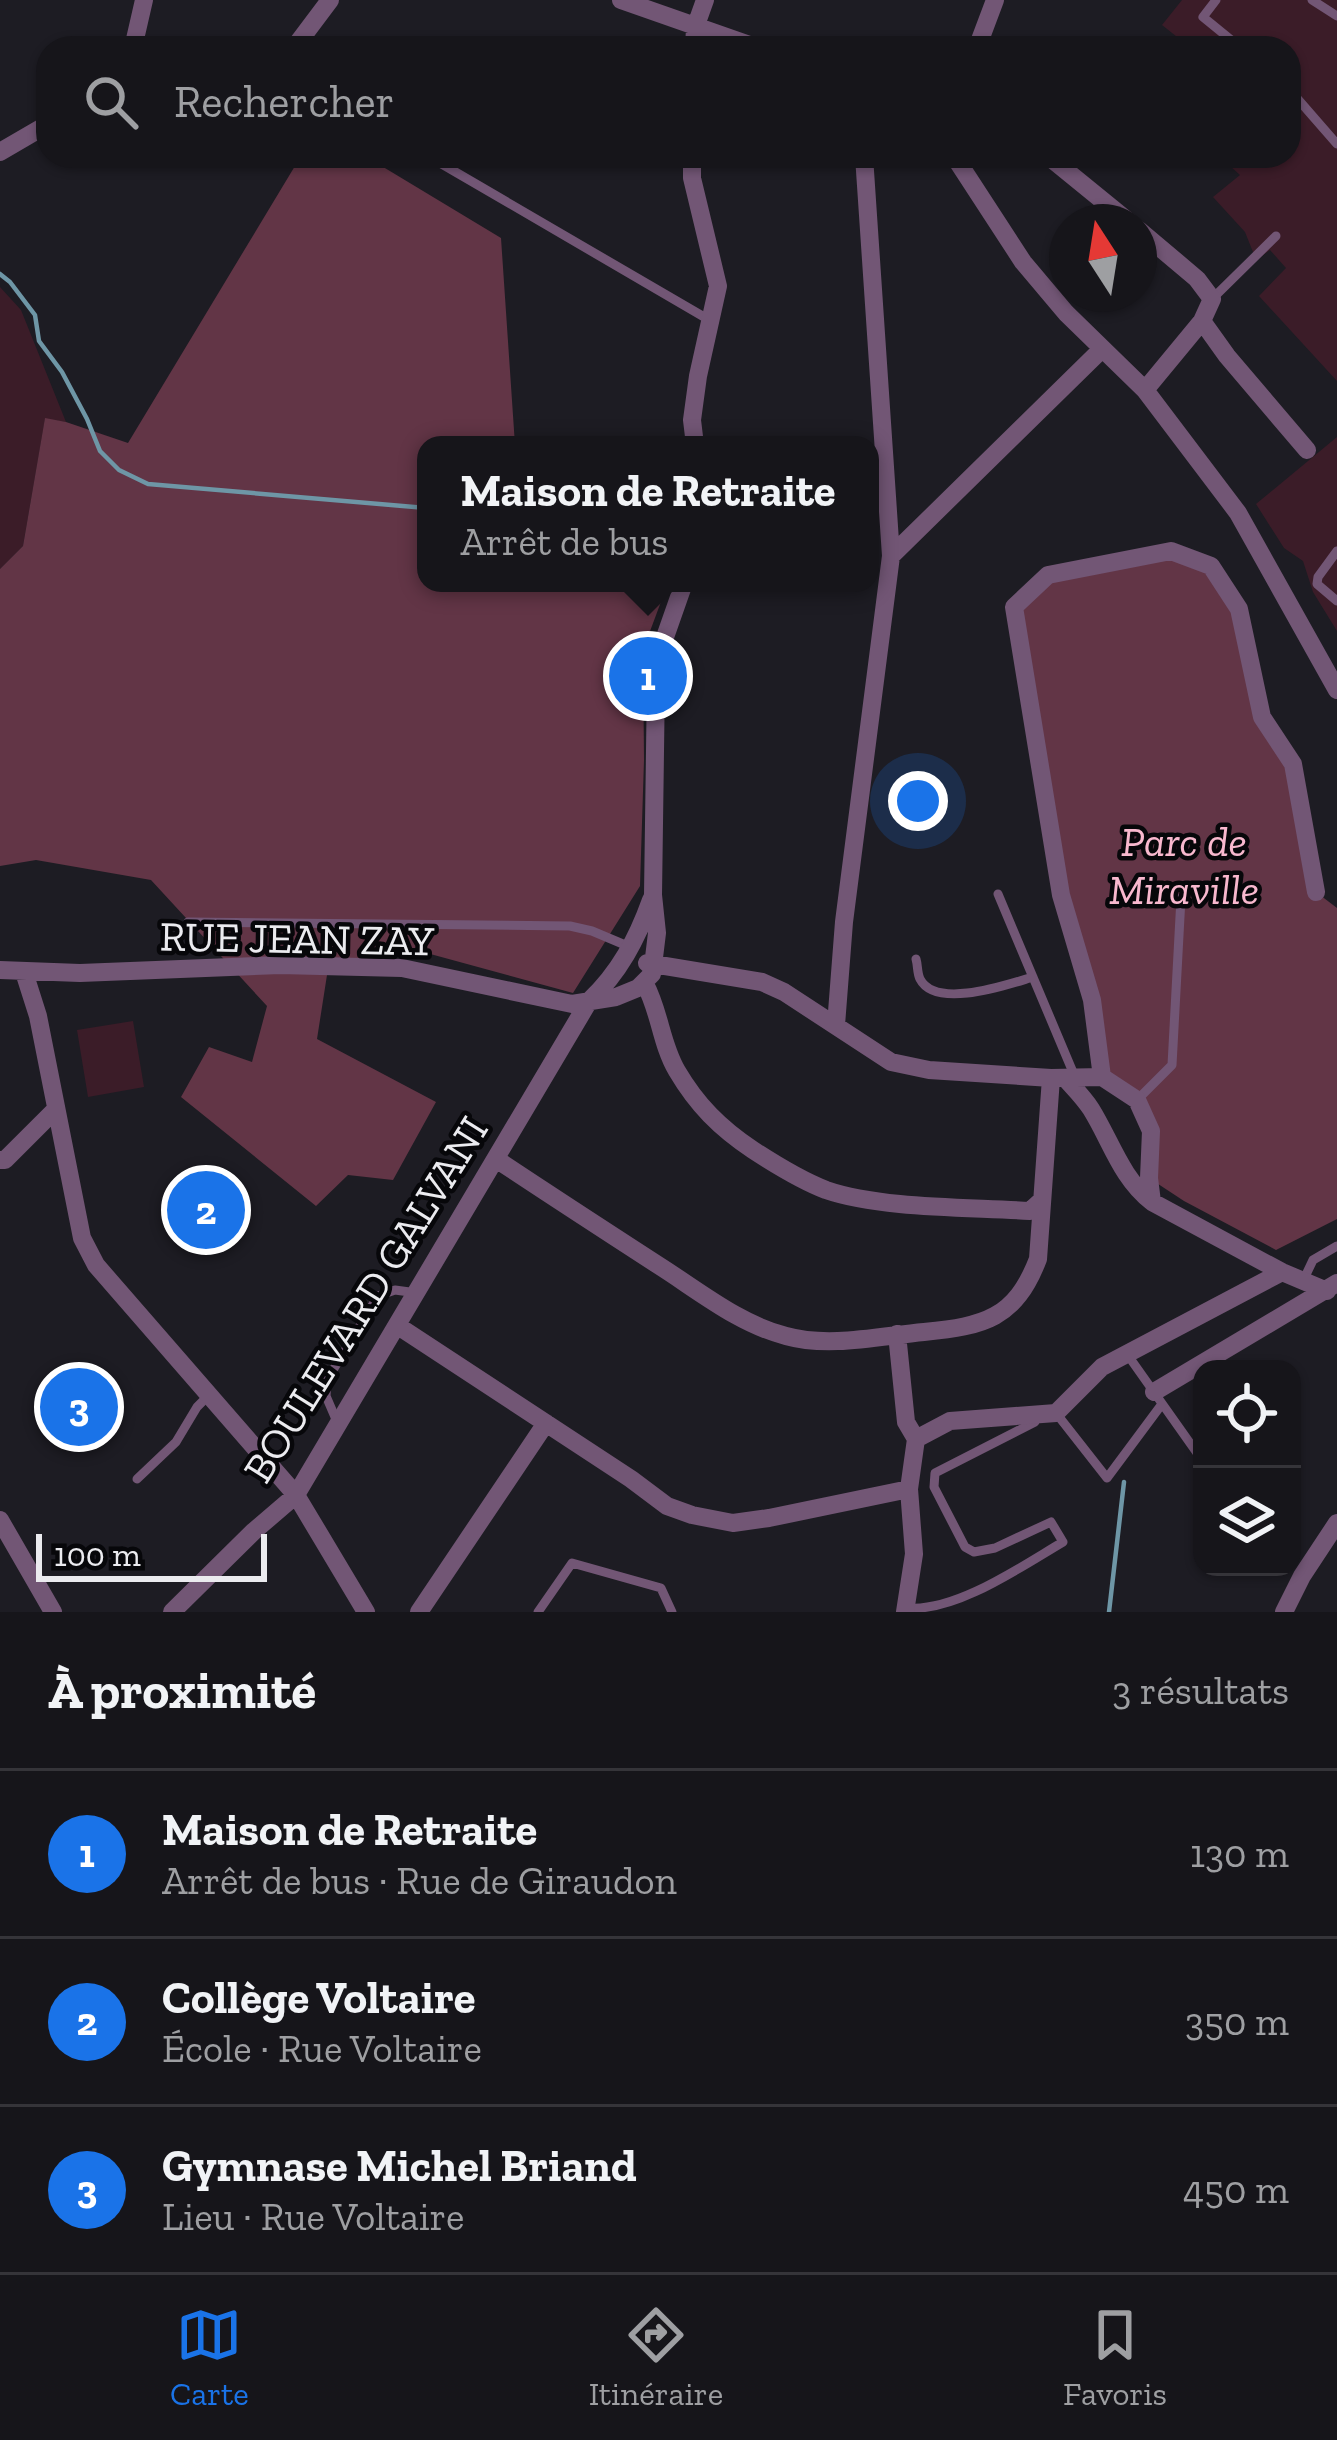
<!DOCTYPE html>
<html lang="fr">
<head>
<meta charset="utf-8">
<style>
  :root { --surface:#16151a; --page:#232227; --text:#f1f3f6; --muted:#9e9fa2; --line:#353439; --accent:#1a73e8 }
  body { margin:0; font-family:"Zilla Slab",serif; background:var(--page); color:var(--text) }
  .controls { position:absolute; right:36px; bottom:36px; display:grid; overflow:hidden; border-radius:24px; box-shadow:0 3px 9px #0004 }
  .controls button { width:108px; height:108px; display:grid; place-items:center; padding:0; border:0; border-bottom:3px solid var(--line); background:var(--surface); color:var(--text); font:60px sans-serif }
  .compass { position:absolute; left:1049px; top:204px; width:108px; height:108px; border-radius:50%; background:var(--surface); box-shadow:0 3px 9px #0004; rotate:348deg }
  .scale { position:absolute; left:36px; bottom:30px; width:231px; box-sizing:border-box; padding-left:12px; border:6px solid #ebebef; border-top:0; font-size:33px; line-height:42px; white-space:nowrap; color:#ebebef; -webkit-text-stroke:9px #07070a; paint-order:stroke }
  .you { position:absolute; left:918px; top:801px; width:42px; height:42px; margin:-30px; border:9px solid #fff; border-radius:50%; background:#1a73e8; box-shadow:0 0 0 18px #1a73e833 }
  .badge { display:grid; place-items:center; width:78px; height:78px; border-radius:50%; background:var(--accent); color:#fff; font-size:39px; font-weight:700 }
  .pin { position:absolute; translate:-50% -50%; border:6px solid #fff; box-shadow:0 3px 12px #0006 }
  .popup { position:absolute; left:417px; top:436px; width:462px; height:156px; box-sizing:border-box; display:grid; place-content:center; border-radius:24px; background:var(--surface); filter:drop-shadow(0 3px 9px #0005); font-size:39px; white-space:nowrap; color:var(--muted) }
  .popup b { font-size:45px; color:var(--text) }
  .popup::after { content:''; position:absolute; left:50%; top:100%; margin-left:-24px; border:24px solid transparent; border-top-color:var(--surface) }
  .list { margin:0; padding:0; list-style:none }
  h2 { display:flex; justify-content:space-between; align-items:center; height:156px; margin:0; padding:0 48px; font-size:51px }
  h2 small { font-size:39px; font-weight:400; color:var(--muted) }
  .list li { display:grid; grid-template-columns:78px 1fr auto; gap:36px; align-items:center; box-sizing:border-box; height:168px; padding:0 48px; border-top:3px solid var(--line) }
  .list b { display:block; font-size:45px; white-space:nowrap }
  .list p { margin:0; font-size:39px; white-space:nowrap; color:var(--muted) }
  .list em { font-size:39px; font-style:normal; color:var(--muted) }
  .icon { flex:none; width:66px; height:66px; fill:none; stroke:currentColor; stroke-width:2; stroke-linecap:round; stroke-linejoin:round }
  .map { position:relative; flex:none; width:1337px; height:1612px; overflow:hidden }
  .search { position:absolute; background:var(--surface); box-shadow:0 3px 9px #0004; left:36px; right:36px; top:36px; height:132px; display:flex; align-items:center; gap:30px; box-sizing:border-box; padding:0 42px; border-radius:36px; color:var(--muted); font-size:45px }
  .sheet { height:660px; background:var(--surface) }
  nav { display:flex; justify-content:space-around; align-items:center; box-sizing:border-box; height:168px; border-top:3px solid var(--line); background:var(--surface); font-size:33px; color:var(--muted) }
  nav a { display:grid; justify-items:center; gap:6px }
  nav .on { color:var(--accent) }
  .map>svg:first-child { display:block }
  .green { fill:#3b1c28 }
  .forest { fill:#623546 }
  .lines { fill:none; stroke-linecap:round; stroke-linejoin:round }
  .stream { stroke:#6e96a6; stroke-width:4.5 }
  .lane { stroke:#725675; stroke-width:9 }
  .street { stroke:#725675; stroke-width:18 }
  .labels { text-anchor:middle; stroke-width:9; stroke-linejoin:round; paint-order:stroke }
  .park-label { font-size:42px; font-style:italic; fill:#f8b8ce; stroke:#07070a }
  .street-label { font-size:42px; fill:#ebebef; stroke:#07070a }
</style>
</head>
<body>
<div class="map">
<svg width="1337" height="1612" viewBox="0 0 1337 1612">
  <rect width="100%" height="100%" fill="#1d1c23"/>
  <path class="green" d="M1182 0H1337V381L1259 296 1286 268 1270 250 1259 258 1253 252 1245 232 1213 197 1240 175 1219 156H1289V48H1191L1162 25Z
    M0 287 21 310 66 422 45 419 23 546 0 569Z
    M1337 437V631L1313 592 1303 561 1284 548 1256 504Z
    M133 1021 144 1087 88 1097 77 1030Z"/>
  <path class="forest" d="M301 156H365L501 238 515 445H426V583H668L643 650 644 760 640 886 573 993 401 946 327 975 317 1039 436 1102 393 1180 348 1175 316 1206 181 1097 209 1047 252 1062 267 1006 151 880 36 860 0 866V569L23 546 45 418 66 422 128 443Z
    M1171 551 1211 566 1239 609 1262 717 1293 764 1316 892 1337 908V1219L1276 1250 1184 1201 1149 1178 1151 1130 1113 1085 1081 957 1014 607 1048 575Z"/>
  <g class="lines">
    <path class="stream" d="M0 274 10 282 35 315 39 341 62 372 87 419 100 451 119 470 148 484 426 508
      M1109 1612 1124 1482"/>
    <path class="lane" d="M1216 0 1203 17 1241 48
      M1312 0 1337 16
      M1289 89 1337 144
      M428 156 711 321
      M1212 299 1276 236
      M1337 551 1318 577 1317 584 1337 601
      M998 894 1075 1077
      M188 922 570 926 592 931 630 947
      M916 959C918 966 917 973 920 979 936 1010 1009 984 1033 977
      M1137 1100 1172 1065 1181 898
      M1303 1281 1313 1260 1337 1246
      M1127 1354 1202 1460
      M1056 1413 1107 1478 1162 1404
      M338 1424 326 1396 327 1380 378 1296 395 1290 417 1293
      M137 1479 176 1442 197 1407 209 1395
      M908 1608C956 1612 1022 1566 1063 1542L1051 1522 995 1548 974 1552 965 1547 934 1487 935 1473 1035 1422V1419
      M538 1612 572 1563 661 1588 672 1612"/>
    <path class="street" d="M621 0 758 48
      M133 48 144 0
      M294 48 330 0
      M694 48 695 28 705 0
      M977 48 995 0
      M0 152 48 124
      M692 156V178L718 286 698 376 692 420 695 445
      M954 156 1023 262 1066 313 1145 390 1238 513 1337 690
      M1048 156 1129 222
      M1139 230 1197 279 1212 299 1202 321 1145 390
      M1202 321 1227 356 1307 450
      M891 556 1102 349
      M647 963 762 982 784 992 891 1062 929 1070 1051 1078 1102 1077 1137 1100 1151 1131 1149 1178 1152 1202
      M0 970 80 973 280 965 402 968 572 1004 616 997 638 988 652 974 657 933 653 895 656 680 664 640 684 583
      M24 972 38 1016 82 1238 96 1265 296 1495 366 1612
      M645 984C660 1012 661 1044 677 1071 697 1105 720 1128 753 1150 776 1165 800 1180 826 1190 881 1209 970 1207 1030 1211L1041 1201
      M836 1025 844 922 891 556 864 156
      M1102 1077 1092 1000 1061 895 1014 607 1048 575 1171 551 1211 566 1239 609 1262 717 1293 764 1316 892
      M1065 1078C1074 1088 1084 1098 1091 1109 1111 1141 1121 1178 1152 1202L1282 1272 1327 1291
      M496 1159C550 1195 604 1230 658 1265 699 1291 739 1324 786 1336 829 1348 880 1336 924 1332 984 1326 1015 1319 1038 1259L1051 1078
      M0 1160H5L55 1110
      M398 1326 631 1479 667 1506 692 1515 733 1523 769 1518 909 1489
      M897 1334 906 1422 916 1439
      M1154 1392 1337 1283
      M916 1439 950 1421 1056 1413 1102 1367 1282 1272
      M0 1520 53 1612
      M172 1612 254 1531 296 1495 589 1001C619 973 637 939 651 900
      M419 1612 546 1423
      M905 1612 914 1554 909 1489 916 1439
      M1284 1612 1302 1576 1337 1523"/>
  </g>
  <g class="labels">
    <g class="park-label">
      <text x="1184" y="856">Parc de<tspan x="1184" dy="48">Miraville</tspan></text>
    </g>
    <g class="street-label">
      <text transform="translate(297 938) rotate(1)" y="15">RUE JEAN ZAY</text>
      <text transform="translate(365 1299) rotate(-58)" y="15">BOULEVARD GALVANI</text>
    </g>
  </g>
</svg>
<div class="controls">
<button><svg class="icon" aria-label="locate" viewBox="0 0 24 24"><circle cx="12" cy="12" r="6"/><path d="M12 2v4M12 18v4M2 12h4M18 12h4"/></svg></button>
<button><svg class="icon" aria-label="layers" viewBox="0 0 24 24"><path d="M12 4l9 5-9 5-9-5zM3 14l9 5 9-5"/></svg></button>
</div>
<svg class="compass" viewBox="-18 -18 36 36"><path d="M0-13l5 13h-10z" fill="#e53935"/><path d="M0 13l5-13h-10z" fill="#9e9fa2"/></svg>
<div class="scale">100 m</div>
<div class="you"></div>
<div class="pin badge" style="left:648px;top:676px">1</div>
<div class="popup"><b>Maison de Retraite</b>Arrêt de bus</div>
<div class="pin badge" style="left:206px;top:1210px">2</div>
<div class="pin badge" style="left:79px;top:1407px">3</div>
<div class="search"><svg class="icon" aria-label="search" viewBox="0 0 24 24"><circle cx="10" cy="10" r="6"/><path d="M15 15l6 6"/></svg>Rechercher</div>
</div>
<section class="sheet">
<h2>À proximité<small>3 résultats</small></h2>
<ul class="list">
<li><span class="badge">1</span><div><b>Maison de Retraite</b><p>Arrêt de bus · Rue de Giraudon</p></div><em>130 m</em></li>
<li><span class="badge">2</span><div><b>Collège Voltaire</b><p>École · Rue Voltaire</p></div><em>350 m</em></li>
<li><span class="badge">3</span><div><b>Gymnase Michel Briand</b><p>Lieu · Rue Voltaire</p></div><em>450 m</em></li>
</ul>
</section>
<nav>
<a class="on"><svg class="icon" aria-label="map" viewBox="0 0 24 24"><path d="M3 6l6-2 6 2 6-2v14l-6 2-6-2-6 2zM9 4v14M15 6v14"/></svg>Carte</a>
<a><svg class="icon" aria-label="directions" viewBox="0 0 24 24"><path d="M12 3l9 9-9 9-9-9zM9 14v-3h6M13 9l2 2-2 2"/></svg>Itinéraire</a>
<a><svg class="icon" aria-label="saved" viewBox="0 0 24 24"><path d="M7 4h10v16l-5-4-5 4z"/></svg>Favoris</a>
</nav>
</body>
</html>
